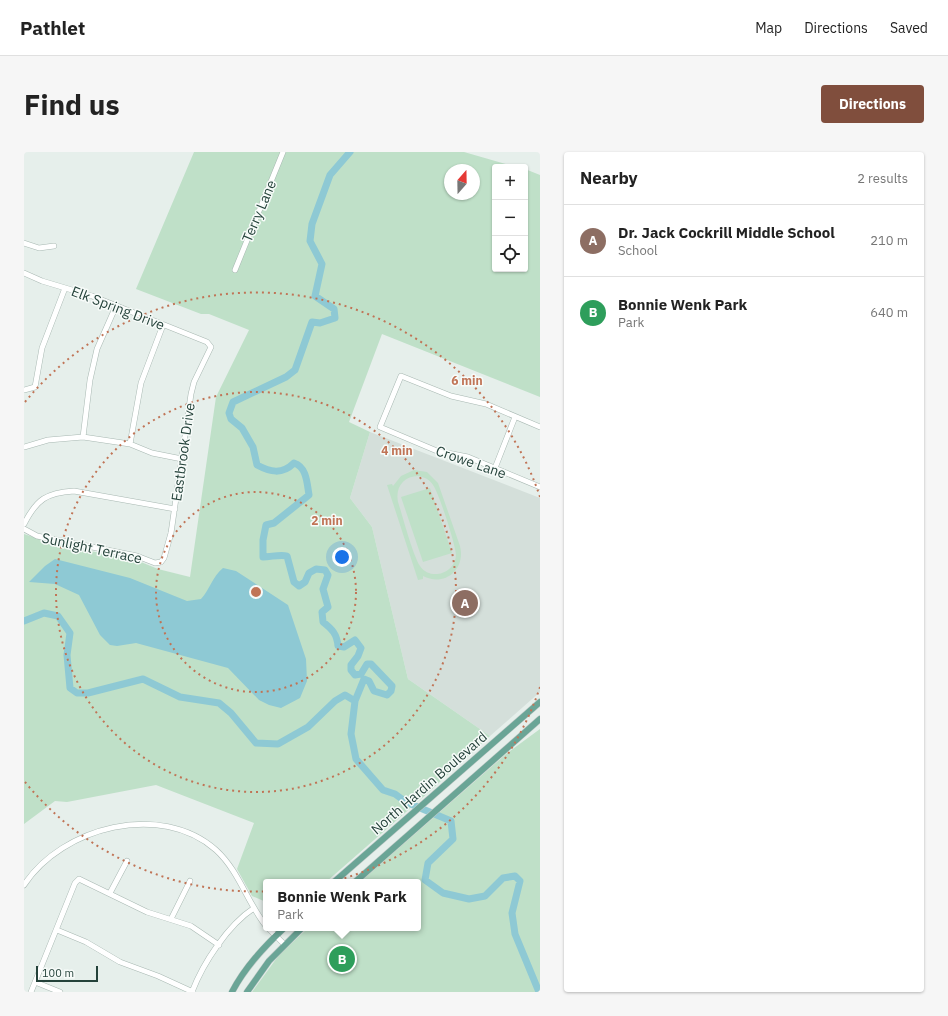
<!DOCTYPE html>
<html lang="en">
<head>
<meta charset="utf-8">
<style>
  :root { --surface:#fff; --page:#f6f6f6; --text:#222; --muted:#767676; --line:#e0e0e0; --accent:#804e3d }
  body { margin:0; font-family:"IBM Plex Sans",sans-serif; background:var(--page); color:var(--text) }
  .controls { position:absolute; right:12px; top:12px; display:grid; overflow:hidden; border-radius:4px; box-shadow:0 1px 3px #0004 }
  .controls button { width:36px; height:36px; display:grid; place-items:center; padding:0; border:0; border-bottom:1px solid var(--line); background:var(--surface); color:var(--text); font:20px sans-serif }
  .compass { position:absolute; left:420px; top:12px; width:36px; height:36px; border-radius:50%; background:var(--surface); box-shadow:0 1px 3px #0004; rotate:20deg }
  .scale { position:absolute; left:12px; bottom:10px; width:62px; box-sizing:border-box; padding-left:4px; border:2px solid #24423a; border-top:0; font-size:11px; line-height:14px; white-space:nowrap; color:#24423a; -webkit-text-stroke:3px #f7fbf9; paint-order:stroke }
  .you { position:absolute; left:318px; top:405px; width:14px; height:14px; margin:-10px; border:3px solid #fff; border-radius:50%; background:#1a73e8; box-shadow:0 0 0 6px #1a73e833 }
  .badge { display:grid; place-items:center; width:26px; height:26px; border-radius:50%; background:var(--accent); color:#fff; font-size:13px; font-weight:700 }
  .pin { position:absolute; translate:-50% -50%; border:2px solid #fff; box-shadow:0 1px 4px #0006 }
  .popup { position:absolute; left:239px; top:727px; width:158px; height:52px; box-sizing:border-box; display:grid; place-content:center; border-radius:4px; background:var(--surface); filter:drop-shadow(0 1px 3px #0005); font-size:13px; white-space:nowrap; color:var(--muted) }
  .popup b { font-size:15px; color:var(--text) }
  .popup::after { content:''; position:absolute; left:50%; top:100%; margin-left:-8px; border:8px solid transparent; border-top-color:var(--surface) }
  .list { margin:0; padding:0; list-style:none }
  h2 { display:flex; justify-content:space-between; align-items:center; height:52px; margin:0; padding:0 16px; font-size:17px }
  h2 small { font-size:13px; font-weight:400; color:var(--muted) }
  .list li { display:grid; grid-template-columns:26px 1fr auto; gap:12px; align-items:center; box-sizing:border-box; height:72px; padding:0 16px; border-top:1px solid var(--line) }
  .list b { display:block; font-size:15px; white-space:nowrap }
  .list p { margin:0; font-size:13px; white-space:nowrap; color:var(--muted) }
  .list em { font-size:13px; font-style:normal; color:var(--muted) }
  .icon { flex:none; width:22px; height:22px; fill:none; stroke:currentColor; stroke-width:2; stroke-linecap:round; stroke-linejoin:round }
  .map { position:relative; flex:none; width:516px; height:840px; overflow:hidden; border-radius:4px }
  header { display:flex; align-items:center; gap:24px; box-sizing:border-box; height:56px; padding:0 20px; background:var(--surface); border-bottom:1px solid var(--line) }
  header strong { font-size:19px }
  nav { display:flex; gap:22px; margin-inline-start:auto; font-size:14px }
  .intro { display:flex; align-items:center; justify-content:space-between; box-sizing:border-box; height:96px; padding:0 24px }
  h1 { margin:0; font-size:28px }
  .button { padding:10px 18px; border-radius:4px; background:var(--accent); color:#fff; font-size:14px; font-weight:700 }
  main { display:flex; gap:24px; padding:0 24px }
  aside { flex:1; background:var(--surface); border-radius:4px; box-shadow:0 1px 3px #0004 }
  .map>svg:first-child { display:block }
  .built { fill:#d4dfda }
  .green { fill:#bfe0c8; fill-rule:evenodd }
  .water { fill:#8ec9d4 }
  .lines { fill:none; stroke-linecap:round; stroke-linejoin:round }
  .river { stroke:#8ec9d4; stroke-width:7 }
  .minor-casing { stroke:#a8b8b2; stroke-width:6 }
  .major-casing { stroke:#c2cac8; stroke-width:7 }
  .minor { stroke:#fff; stroke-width:5 }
  .major { stroke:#6aa596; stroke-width:6 }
  .ring { fill:none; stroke:#c07456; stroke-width:2; stroke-dasharray:2 4 }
  .labels { text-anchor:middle; stroke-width:3; stroke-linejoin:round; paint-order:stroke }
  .street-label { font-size:14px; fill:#24423a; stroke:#f7fbf9 }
  .centre { fill:#c07456; stroke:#f7fbf9; stroke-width:2 }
  .ring-label { font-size:12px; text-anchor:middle; font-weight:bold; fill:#c07456; stroke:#f7fbf9; stroke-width:3; stroke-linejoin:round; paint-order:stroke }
</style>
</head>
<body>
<header>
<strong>Pathlet</strong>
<nav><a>Map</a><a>Directions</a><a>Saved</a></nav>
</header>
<div class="intro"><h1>Find us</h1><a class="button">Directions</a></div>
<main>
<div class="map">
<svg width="516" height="840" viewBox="0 0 516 840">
  <rect width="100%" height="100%" fill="#e6efeb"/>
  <path class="built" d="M346 280 516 346V540L466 584 384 527 348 375 326 346Z"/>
  <path class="green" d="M170 0H440L492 15H471V117H501V17L516 23V245L358 182 325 270 346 280 326 346 348 375 384 527 466 584 406 639 302 730H242V750L228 744 213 717 230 671 132 633 43 650 31 649 0 672V382L21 389 117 410 134 417 166 425 192 245 225 178 185 162H177L112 137ZM426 18H450V42H426Z
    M390 318 403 320 414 331 436 394C442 418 420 435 399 424V427L394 428 363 333 368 332 369 334 377 324ZM394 324C401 325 406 328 409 333 415 341 432 394 432 403 431 422 406 429 396 414 388 401 379 365 374 350 371 335 380 324 394 324Z
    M406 336 428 401 399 410 377 345Z
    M516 577V840H228L255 803 284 776H394V730H336L482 602Z"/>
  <path class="water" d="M31 407 106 426 163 449 177 447C186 437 188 425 199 416L212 419 264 453 282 507 283 529 276 546 257 556 245 553 235 548 204 516 112 491 93 494 86 493 76 483 55 443 31 432 5 430 21 414Z"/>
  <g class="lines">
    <path class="river" d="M326 0 306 23 288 72 286 89 298 112 291 144 310 157 311 166 296 171 288 170 271 218 262 225 209 250 205 261 207 267 218 276 229 295 233 313C246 320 258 323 270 311 283 315 283 332 285 343L250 371 242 373 239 388V405C247 405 256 402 263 404L270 430 275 434 281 430 285 421 292 417 301 418 304 423 299 437 304 455 298 460 299 470C308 477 313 482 314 494L320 495 331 488 337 496 334 504 327 513V518L331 523 337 522 343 512H347L368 534 367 539 363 543 350 539 345 529 340 527 331 549
      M0 469 20 461 34 464 46 481 43 503 46 536 53 541H64L119 527 156 545 195 551 207 561 232 591 254 592 284 575 311 549 321 543 331 549 327 582 332 607 359 638 371 642 382 650 427 669 429 687 404 711 401 728 419 741 445 747 461 744 479 726 491 724 496 729 488 761 491 782 515 840"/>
    <defs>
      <path id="minor" d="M0 91 15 96 30 94
        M211 118 259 0
        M0 121 18 129 68 144 183 190 187 195 170 230 167 242 147 381 140 406 137 410 131 411 113 404 13 384 0 377
        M0 238 11 235 18 196 41 136
        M516 275 462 252 427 244 377 224 356 275 413 299 444 305 516 335
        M59 285 66 228 73 197 92 154
        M106 292 117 231 139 173
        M0 295 24 288 59 285 106 292 128 301 158 307
        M471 316 491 265
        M0 372C13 347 22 341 50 339L151 357
        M0 733C38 675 137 649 192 698 215 719 223 750 242 774
        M86 741 103 709
        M147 767 166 729
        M244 776 260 792
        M33 778 62 790 96 810 134 824 169 840
        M11 830 36 840
        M7 840 51 731 55 727 123 760 167 774 195 793
        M168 840C179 811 204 773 230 756"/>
      <path id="major" d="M310 730 516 550
        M331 730 516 567
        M208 840C221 815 240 795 260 776
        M223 840 245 809 278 776"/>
    </defs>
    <use href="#minor" class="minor-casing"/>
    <use href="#major" class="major-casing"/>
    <use href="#minor" class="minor"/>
    <use href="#major" class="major"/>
  </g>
  <g class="ring">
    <circle cx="232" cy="440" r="100"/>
    <circle cx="232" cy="440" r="200"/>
    <path d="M516 535A299 299 0 0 1 1 630M1 250A299 299 0 0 1 516 345"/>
  </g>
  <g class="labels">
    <g class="street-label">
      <text transform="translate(235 59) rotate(-67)" y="5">Terry Lane</text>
      <text transform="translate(94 156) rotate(21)" y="5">Elk Spring Drive</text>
      <text transform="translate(159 300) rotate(-82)" y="5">Eastbrook Drive</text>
      <text transform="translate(447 310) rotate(19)" y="5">Crowe Lane</text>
      <text transform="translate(68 396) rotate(12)" y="5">Sunlight Terrace</text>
      <text transform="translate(405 631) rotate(-41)" y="5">North Hardin Boulevard</text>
    </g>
  </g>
  <circle cx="232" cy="440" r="6" class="centre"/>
  <g class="ring-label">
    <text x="443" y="233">6 min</text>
    <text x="373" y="303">4 min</text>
    <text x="303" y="373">2 min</text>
  </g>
</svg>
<div class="controls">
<button>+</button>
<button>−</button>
<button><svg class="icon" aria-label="locate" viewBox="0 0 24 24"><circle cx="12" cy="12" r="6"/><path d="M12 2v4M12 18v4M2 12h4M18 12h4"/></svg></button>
</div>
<svg class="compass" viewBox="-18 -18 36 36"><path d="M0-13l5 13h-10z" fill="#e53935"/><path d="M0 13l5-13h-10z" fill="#767676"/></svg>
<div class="scale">100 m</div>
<div class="you"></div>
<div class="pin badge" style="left:441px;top:451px;background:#8d6e63">A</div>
<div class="pin badge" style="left:318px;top:807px;background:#2e9e5b">B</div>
<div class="popup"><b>Bonnie Wenk Park</b>Park</div>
</div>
<aside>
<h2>Nearby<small>2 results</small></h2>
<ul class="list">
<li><span class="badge" style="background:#8d6e63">A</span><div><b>Dr. Jack Cockrill Middle School</b><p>School</p></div><em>210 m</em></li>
<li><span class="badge" style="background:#2e9e5b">B</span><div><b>Bonnie Wenk Park</b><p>Park</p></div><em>640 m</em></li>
</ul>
</aside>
</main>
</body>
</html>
